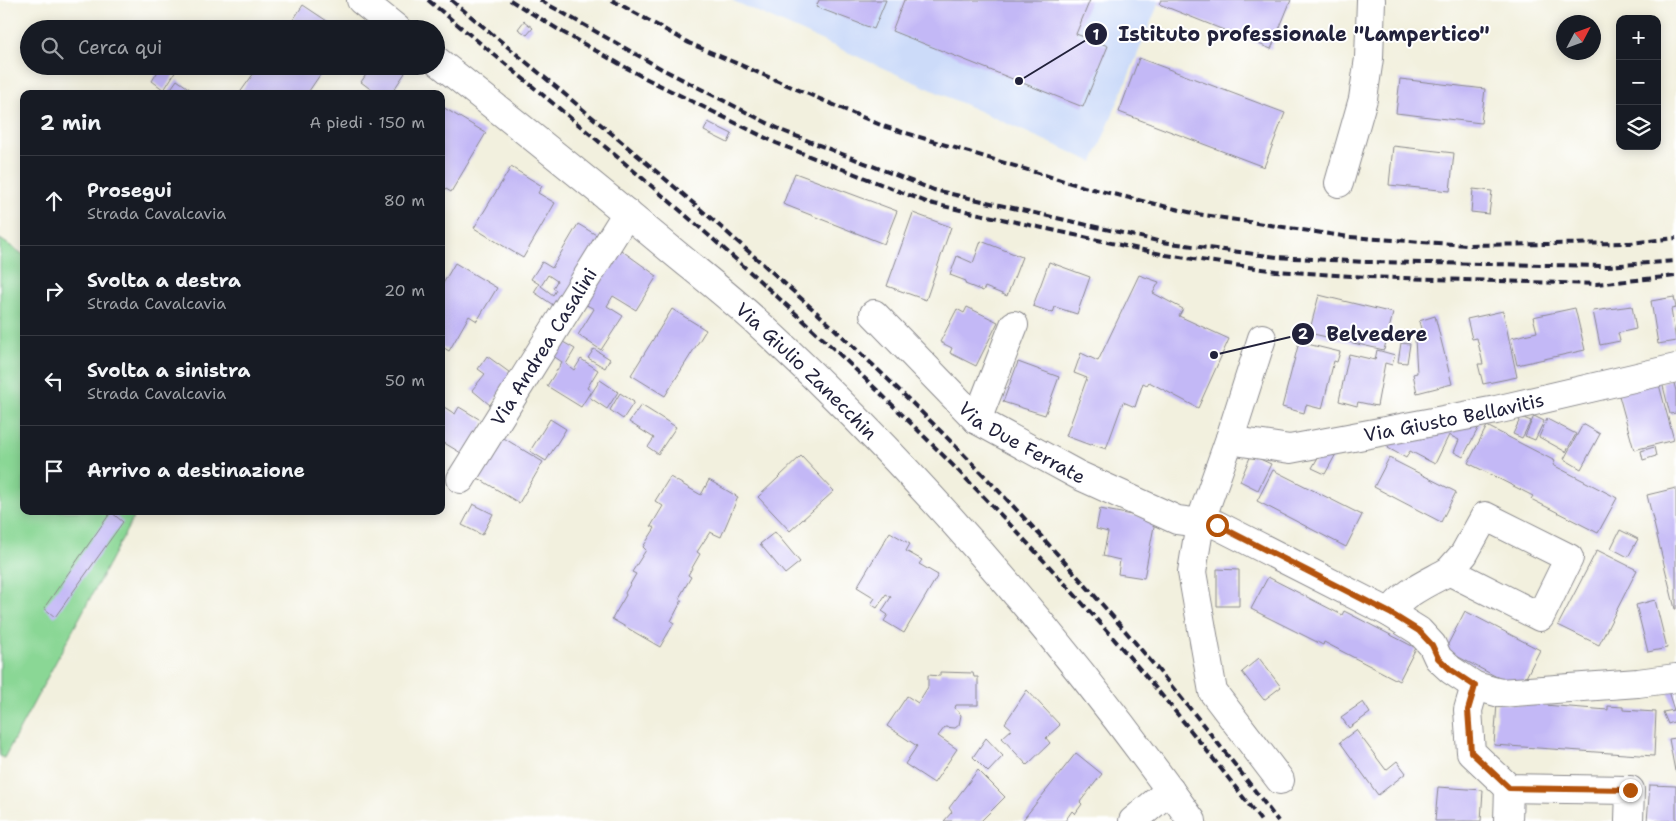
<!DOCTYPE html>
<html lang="it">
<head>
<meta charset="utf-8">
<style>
  :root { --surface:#171b24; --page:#242831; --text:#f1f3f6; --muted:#9ea1a6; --line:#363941 }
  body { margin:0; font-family:"Shantell Sans",sans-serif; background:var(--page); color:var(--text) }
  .controls { position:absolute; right:15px; top:15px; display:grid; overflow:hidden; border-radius:10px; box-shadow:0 2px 12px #0003 }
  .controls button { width:45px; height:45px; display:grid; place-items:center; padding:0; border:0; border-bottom:1px solid var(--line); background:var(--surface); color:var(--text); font:25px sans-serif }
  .compass { position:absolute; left:1556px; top:15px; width:45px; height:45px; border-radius:50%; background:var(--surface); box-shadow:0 2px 12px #0003; rotate:49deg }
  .stop { position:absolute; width:15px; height:15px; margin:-11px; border:4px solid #b45309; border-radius:50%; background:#fff }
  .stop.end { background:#b45309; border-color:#fff; box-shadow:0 1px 5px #0008 }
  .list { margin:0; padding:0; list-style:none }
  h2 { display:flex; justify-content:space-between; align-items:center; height:65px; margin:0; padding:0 20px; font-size:21px }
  h2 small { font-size:16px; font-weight:400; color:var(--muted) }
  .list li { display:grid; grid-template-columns:32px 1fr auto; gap:15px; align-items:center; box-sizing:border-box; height:90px; padding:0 20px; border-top:1px solid var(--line) }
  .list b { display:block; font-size:19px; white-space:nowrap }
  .list p { margin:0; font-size:16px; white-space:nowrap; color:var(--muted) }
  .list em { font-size:16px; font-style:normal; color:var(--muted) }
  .icon { flex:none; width:28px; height:28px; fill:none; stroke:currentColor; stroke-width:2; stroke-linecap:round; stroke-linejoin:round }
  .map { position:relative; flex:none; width:1676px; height:821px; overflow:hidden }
  .search { position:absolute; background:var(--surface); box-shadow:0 2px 12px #0003; left:20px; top:20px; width:425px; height:55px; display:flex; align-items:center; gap:12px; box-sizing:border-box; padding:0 18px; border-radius:28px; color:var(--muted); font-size:19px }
  .panel { position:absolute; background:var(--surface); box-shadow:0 2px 12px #0003; left:20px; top:90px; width:425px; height:425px; border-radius:10px }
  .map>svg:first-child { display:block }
  .built { fill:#ccdbf9 }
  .green { fill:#8ad795; stroke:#567c68 }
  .building { fill:#c3b8f6; fill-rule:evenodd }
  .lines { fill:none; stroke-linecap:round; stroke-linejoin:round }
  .minor-casing { stroke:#8a898c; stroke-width:30 }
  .minor { stroke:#fff; stroke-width:28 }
  .rail { stroke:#22223b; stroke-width:4; stroke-dasharray:8 4; stroke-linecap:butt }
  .route { stroke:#b45309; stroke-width:6 }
  .labels { text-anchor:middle; stroke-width:4; stroke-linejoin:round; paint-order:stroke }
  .street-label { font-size:19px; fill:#22223b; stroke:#fff }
  .leader { fill:none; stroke:#22223b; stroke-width:2 }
  .callout-dot { fill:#22223b; stroke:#fff; stroke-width:2 }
  .mark-label { font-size:15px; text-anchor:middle; font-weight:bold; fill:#fff }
  .callout-label { font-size:20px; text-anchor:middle; font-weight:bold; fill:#22223b; stroke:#fff; stroke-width:4; stroke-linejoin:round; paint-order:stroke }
</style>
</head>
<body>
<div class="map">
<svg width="1676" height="821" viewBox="0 0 1676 821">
  <rect width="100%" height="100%" fill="#fff"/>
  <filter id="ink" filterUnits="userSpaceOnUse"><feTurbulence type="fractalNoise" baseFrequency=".02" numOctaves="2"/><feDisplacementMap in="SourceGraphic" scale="10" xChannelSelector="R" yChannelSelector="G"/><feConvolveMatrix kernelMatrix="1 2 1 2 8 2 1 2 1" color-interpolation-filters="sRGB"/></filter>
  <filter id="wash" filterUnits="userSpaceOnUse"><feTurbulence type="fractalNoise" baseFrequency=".0096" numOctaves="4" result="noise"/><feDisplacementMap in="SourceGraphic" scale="20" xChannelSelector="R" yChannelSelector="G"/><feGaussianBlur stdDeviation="1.12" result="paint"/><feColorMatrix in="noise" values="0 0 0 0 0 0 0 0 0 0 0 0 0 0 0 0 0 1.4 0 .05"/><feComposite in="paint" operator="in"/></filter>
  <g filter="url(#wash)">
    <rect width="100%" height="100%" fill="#f2f0de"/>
    <path class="built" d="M731 0H1160L1093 162Z"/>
    <path class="green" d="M0 239 24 255V511H137L4 758 0 756Z"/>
    <g id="blocks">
      <path class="building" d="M819 0H886L874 29 816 7Z
        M904 0H1090L1076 34 1108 46 1083 107 892 31Z
        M1161 0H1291L1271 49 1159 4Z
        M303 5 339 29H287Z
        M524 21 533 28 527 35 518 29Z
        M1139 58 1285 113 1264 167 1119 112Z
        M158 66H179L164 90 152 81 160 68Z
        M259 66H326L307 94H239Z
        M372 66H396L405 73 391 94H377L361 82Z
        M1400 79 1485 89 1481 123 1396 113Z
        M177 80 197 94H167Z
        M441 106 486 133 451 192 441 186Z
        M708 122 732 134 728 143 704 131Z
        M1393 146 1454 153 1450 191 1389 185Z
        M511 167 542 186 538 193 555 203 523 258 474 228Z
        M795 173 897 211 884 244 783 204Z
        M1473 189 1492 191 1489 214 1471 212Z
        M913 213 951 227 926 300 887 286Z
        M578 224 603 239 559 309 534 292 539 284 531 279 542 262 552 268ZM548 275 557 281 553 288 556 290 553 295 541 286Z
        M981 241 1022 257 1007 296 985 287 983 291 965 284 966 281 950 275 957 256 973 263Z
        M614 245 657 276 636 310 613 296 607 306 623 316 601 350 578 335 594 309 581 302Z
        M1049 262 1090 277 1077 314 1055 307 1053 313 1033 306Z
        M455 263 497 288 477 321 469 316 449 351 441 346V287Z
        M1139 275 1159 282 1153 293 1183 309 1179 316 1229 339 1198 408 1149 382 1147 385 1143 383 1135 407 1123 402 1106 449 1091 444 1090 445 1066 436 1087 378 1074 373 1081 353 1098 361Z
        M1319 295 1393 313 1384 350 1309 333Z
        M1674 297 1676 308 1671 309 1676 341 1658 344 1651 301Z
        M1632 306 1636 329 1618 333 1620 341 1600 345 1593 311Z
        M967 307 998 322 976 366 950 353 952 348 940 342 957 309 964 313Z
        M1575 308 1585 350 1517 365 1511 338 1537 332 1533 317Z
        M672 309 706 330 665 396 631 375Z
        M1503 311 1517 377 1483 384 1478 364H1483L1477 338 1472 339 1467 319Z
        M1435 316 1452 384 1417 393 1413 374 1417 373 1415 339 1423 337 1419 321Z
        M558 339 575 349 566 364 574 370 581 359 598 370 587 388 591 391 581 407 547 386 562 362 549 353Z
        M1299 342 1340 352 1337 362 1334 361 1322 409 1306 405 1304 413 1282 407Z
        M1401 343 1410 344 1407 363 1398 362Z
        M594 349 610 359 605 368 588 358Z
        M1377 350 1395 355 1392 365 1385 363 1377 406 1358 402 1357 406 1339 401 1349 354 1375 360Z
        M487 356 517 378 503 389 490 405 472 390 485 374 478 369Z
        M1018 362 1059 377 1045 415 1003 402Z
        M1673 379 1676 391V413L1670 414 1662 382Z
        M600 380 618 392 607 409 589 397Z
        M1658 381 1674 440 1634 450 1618 392Z
        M620 393 634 402 623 419 610 410Z
        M441 405 455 414 459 407 484 422 466 456 441 441Z
        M641 405 676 427 658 454 648 447 654 438 629 422Z
        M1534 416 1544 421 1535 440 1525 436Z
        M1521 417 1531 421 1522 438 1513 434Z
        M550 419 566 429 546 461 530 451Z
        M1547 419 1576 434 1566 452 1539 437Z
        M1481 423 1463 457 1454 452 1459 440 1449 435 1435 464 1410 451 1406 458 1388 448 1398 432Z
        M1583 424 1600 434 1581 469 1564 459Z
        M1487 426 1555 461 1553 465 1617 498 1598 533 1531 499 1533 496 1468 463Z
        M502 437 543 462 519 503 473 475Z
        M1325 445 1337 452 1325 474 1312 468Z
        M1654 447 1656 456 1643 460 1641 451Z
        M1251 455 1271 464 1258 490 1240 481Z
        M801 456 834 491 790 531 758 497Z
        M1389 458 1456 492 1441 522 1374 487Z
        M1273 470 1362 515 1346 547 1257 501Z
        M670 477 701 495 709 480 738 497 721 537 710 532 697 552 700 554 688 575 691 577 679 598 682 600 671 621 674 623 660 647 612 619 626 595 625 593 636 574 632 572 646 550 643 547 655 528 651 526 663 506 655 501Z
        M1676 488V609H1675L1647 495Z
        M473 504 493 514 482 535 462 525Z
        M1100 509 1137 516H1156L1144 578 1118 574 1120 560 1103 556 1108 532 1096 529Z
        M111 512 123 522 55 617 44 608Z
        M1620 530 1638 539 1628 557 1611 548Z
        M775 532 800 562 785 574 760 544Z
        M890 532 910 544 906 551 922 560 919 564 938 575 904 633 884 621 888 615 882 611 891 597 886 594 877 608 871 604 875 598 857 587Z
        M1597 550 1637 570 1599 645 1558 625Z
        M1217 569 1239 570V606H1217Z
        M1268 577 1342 615 1344 611 1416 648 1399 681 1324 642 1323 645 1251 609Z
        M1655 600 1667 648 1648 652 1636 605Z
        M1465 611 1540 650 1520 689 1445 650Z
        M1259 658 1281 687 1264 700 1242 672Z
        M940 672 973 673 974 677H978V705H956L955 708 961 715 959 725 955 728 945 727 938 736 957 749 934 783 905 764 917 746 887 726 907 696 918 703 928 687V675L940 676Z
        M1676 686V721L1668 724 1663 712 1674 710 1667 688Z
        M1027 690 1060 725 1046 738 1050 743 1027 765 1002 738 1012 729 1005 723Z
        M1529 701 1544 702V705L1608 710V706L1623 707V710L1656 712 1654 756 1494 745 1497 703 1529 705Z
        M1363 702 1370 713 1349 728 1341 717Z
        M1356 730 1386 770 1397 761 1406 773 1378 795 1340 742Z
        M986 738 1003 756 988 772 973 757Z
        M1676 738V771H1675L1669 739Z
        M1076 753 1102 774 1080 802 1082 804 1075 814 1072 811 1065 821H1022Z
        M978 770 1005 797 981 821H944L952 812 949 808Z
        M1650 785 1676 786V821H1647Z
        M1438 787 1483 790 1481 821H1435Z"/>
    </g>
  </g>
  <g filter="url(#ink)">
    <use href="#blocks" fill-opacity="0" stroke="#8a898c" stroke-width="1"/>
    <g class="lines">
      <defs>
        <g id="minor">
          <path d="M361 0 397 29"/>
          <path id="s1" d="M436 60C517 124 597 188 676 254 704 277 732 299 759 324 921 474 1064 641 1192 821"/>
          <path d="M1339 183 1363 99 1369 58 1371 0"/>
          <path id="s2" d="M874 314 977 420 1078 475 1177 520 1217 525 1390 613 1419 631 1432 645 1438 658 1451 670 1475 686 1500 693 1638 683 1676 678"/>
          <path d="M1262 338 1230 438 1200 523 1192 572 1213 692 1280 780"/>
          <path d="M977 420 1014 325"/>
          <path id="s3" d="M1230 438 1242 442 1290 449 1496 410 1676 368"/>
          <path id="s4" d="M461 479 627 213"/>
          <path d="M1390 613C1404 592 1428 583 1449 571L1540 617 1569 558 1485 516 1464 554 1449 571"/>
          <path d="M1475 686 1468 710 1471 752 1509 788 1630 790 1629 821"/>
          <path d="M1133 821 1170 790"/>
          <path d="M1508 821 1509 788"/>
        </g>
      </defs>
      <use href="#minor" class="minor-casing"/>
      <use href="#minor" class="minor"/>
      <path class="rail" d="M428 0C540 93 653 184 761 282 940 443 1117 628 1261 821
        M451 0C595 119 738 237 873 365 1020 505 1156 659 1278 821
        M510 0 564 33 643 77 776 143 929 203 1166 255 1276 271 1367 277 1596 284 1676 276
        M540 0 662 69 783 131 934 190 1162 242 1277 257 1367 262 1608 266 1676 261
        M612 0 689 43 883 126 1084 187 1197 214 1349 237 1467 245 1630 243 1676 238"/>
    </g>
  </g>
  <g class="lines" filter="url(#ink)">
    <path class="route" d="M1217 525 1390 613 1419 631 1432 645 1438 658 1451 670 1475 686 1468 710 1471 752 1509 788 1630 790"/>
  </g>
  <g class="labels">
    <g class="street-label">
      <text dy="7" stroke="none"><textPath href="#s4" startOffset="156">Via Andrea Casalini</textPath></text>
      <text dy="7" stroke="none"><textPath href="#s1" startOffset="484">Via Giulio Zanecchin</textPath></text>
      <text dy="7" stroke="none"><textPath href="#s3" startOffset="228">Via Giusto Bellavitis</textPath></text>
      <text dy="7" stroke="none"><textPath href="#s2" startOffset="198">Via Due Ferrate</textPath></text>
    </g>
  </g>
  <path class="leader" d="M1019 81L1096 34M1214 355L1303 334"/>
  <g class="callout-dot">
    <circle cx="1019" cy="81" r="5"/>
    <circle cx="1214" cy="355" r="5"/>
    <circle cx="1096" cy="34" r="12"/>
    <circle cx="1303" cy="334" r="12"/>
  </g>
  <g class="mark-label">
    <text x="1096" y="40">1</text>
    <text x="1303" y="339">2</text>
  </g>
  <g class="callout-label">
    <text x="1304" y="41">Istituto professionale "Lampertico"</text>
    <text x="1377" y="341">Belvedere</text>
  </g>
</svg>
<div class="controls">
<button>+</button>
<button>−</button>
<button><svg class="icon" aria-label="layers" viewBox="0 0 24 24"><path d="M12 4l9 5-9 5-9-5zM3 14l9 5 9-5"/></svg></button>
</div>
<svg class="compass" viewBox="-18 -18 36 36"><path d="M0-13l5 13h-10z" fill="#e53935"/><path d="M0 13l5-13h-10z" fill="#9ea1a6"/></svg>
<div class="stop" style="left:1217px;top:525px"></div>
<div class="stop end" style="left:1630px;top:790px"></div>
<div class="search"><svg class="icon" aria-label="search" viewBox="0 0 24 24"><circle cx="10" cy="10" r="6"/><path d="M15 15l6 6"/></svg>Cerca qui</div>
<section class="panel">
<h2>2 min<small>A piedi · 150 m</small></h2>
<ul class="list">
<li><svg class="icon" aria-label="ahead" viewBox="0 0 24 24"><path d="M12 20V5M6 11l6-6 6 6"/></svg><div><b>Prosegui</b><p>Strada Cavalcavia</p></div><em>80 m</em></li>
<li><svg class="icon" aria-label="right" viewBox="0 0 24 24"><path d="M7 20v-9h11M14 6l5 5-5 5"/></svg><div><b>Svolta a destra</b><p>Strada Cavalcavia</p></div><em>20 m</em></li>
<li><svg class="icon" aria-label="left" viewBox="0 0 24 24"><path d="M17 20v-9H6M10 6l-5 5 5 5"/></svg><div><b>Svolta a sinistra</b><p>Strada Cavalcavia</p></div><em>50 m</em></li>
<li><svg class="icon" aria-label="arrive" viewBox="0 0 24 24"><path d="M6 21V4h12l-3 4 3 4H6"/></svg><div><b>Arrivo a destinazione</b></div></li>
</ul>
</section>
</div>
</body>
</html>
